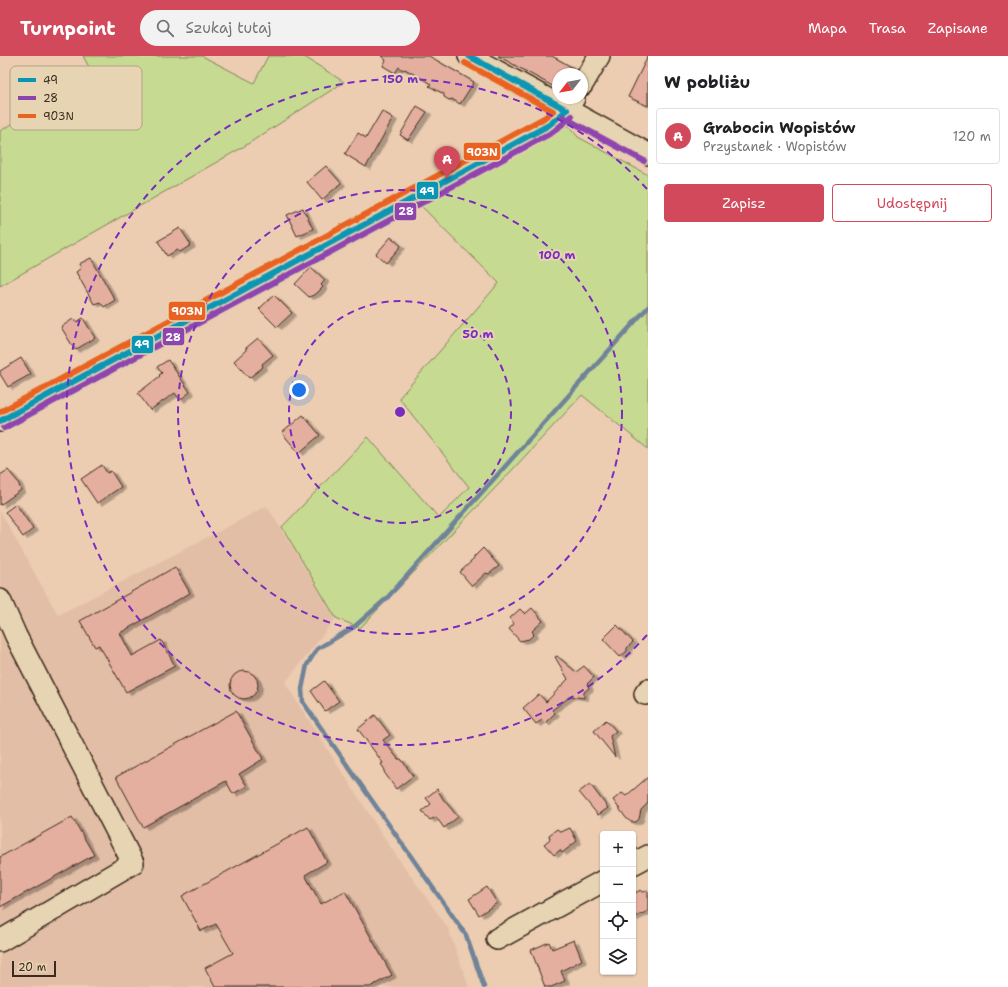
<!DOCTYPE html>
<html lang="pl">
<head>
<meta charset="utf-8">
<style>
  :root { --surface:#fff; --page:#f2f2f2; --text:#202124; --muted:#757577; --line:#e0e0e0; --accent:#d1495b }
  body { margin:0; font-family:"Shantell Sans",sans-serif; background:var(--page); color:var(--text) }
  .controls { position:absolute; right:12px; bottom:12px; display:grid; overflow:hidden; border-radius:4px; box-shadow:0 1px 3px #0004 }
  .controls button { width:36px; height:36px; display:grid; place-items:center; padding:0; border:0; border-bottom:1px solid var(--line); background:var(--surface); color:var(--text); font:20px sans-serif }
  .compass { position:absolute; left:552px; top:12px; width:36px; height:36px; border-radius:50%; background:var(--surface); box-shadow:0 1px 3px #0004; rotate:239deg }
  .scale { position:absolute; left:12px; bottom:10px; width:44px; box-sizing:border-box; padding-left:4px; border:2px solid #3b2a1e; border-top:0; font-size:11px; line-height:14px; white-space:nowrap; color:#3b2a1e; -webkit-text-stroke:3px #e7d4b2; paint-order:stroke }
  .you { position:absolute; left:299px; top:334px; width:14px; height:14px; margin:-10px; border:3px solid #fff; border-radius:50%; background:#1a73e8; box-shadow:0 0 0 6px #1a73e833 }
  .badge { display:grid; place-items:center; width:26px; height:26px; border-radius:50%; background:var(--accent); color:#fff; font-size:13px; font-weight:700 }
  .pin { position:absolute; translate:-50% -33px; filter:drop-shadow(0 1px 2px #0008) }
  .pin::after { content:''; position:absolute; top:21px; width:14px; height:12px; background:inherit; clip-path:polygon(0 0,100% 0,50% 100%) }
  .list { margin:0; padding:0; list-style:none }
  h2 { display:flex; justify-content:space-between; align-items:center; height:52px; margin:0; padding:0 16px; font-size:17px }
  h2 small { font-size:13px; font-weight:400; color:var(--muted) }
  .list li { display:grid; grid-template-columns:26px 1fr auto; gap:12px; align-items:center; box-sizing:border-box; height:56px; margin:0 8px 8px; padding:0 8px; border:1px solid var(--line); border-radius:4px }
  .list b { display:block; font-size:15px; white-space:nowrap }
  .list p { margin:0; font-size:13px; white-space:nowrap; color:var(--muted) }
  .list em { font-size:13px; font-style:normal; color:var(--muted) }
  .actions { display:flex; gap:8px; padding:12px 16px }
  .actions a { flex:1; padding:9px 0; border:1px solid var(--accent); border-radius:4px; text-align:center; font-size:14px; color:var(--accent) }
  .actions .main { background:var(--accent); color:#fff }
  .icon { flex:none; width:22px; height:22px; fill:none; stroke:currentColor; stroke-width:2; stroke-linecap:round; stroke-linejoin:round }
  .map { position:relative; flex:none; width:648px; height:931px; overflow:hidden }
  header { display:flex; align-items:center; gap:24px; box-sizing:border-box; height:56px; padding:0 20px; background:var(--accent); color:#fff }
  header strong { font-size:19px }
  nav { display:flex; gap:22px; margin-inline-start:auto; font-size:14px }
  .search { width:280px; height:36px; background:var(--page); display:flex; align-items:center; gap:10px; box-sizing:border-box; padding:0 14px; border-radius:22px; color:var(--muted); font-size:15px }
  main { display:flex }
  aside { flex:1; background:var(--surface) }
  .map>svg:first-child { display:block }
  .built { fill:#e3bea6 }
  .green { fill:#c6db91; stroke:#808258 }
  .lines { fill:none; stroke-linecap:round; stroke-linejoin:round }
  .stream { stroke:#6f8399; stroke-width:4.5 }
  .building { fill:#e5afa0; stroke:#3b2a1e; filter:url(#shadow) }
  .minor-casing { stroke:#3b2a1e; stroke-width:24 }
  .minor { stroke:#e7d4b2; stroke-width:21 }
  .bus-1-casing { stroke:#e7d4b2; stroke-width:9 }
  .bus-2-casing { stroke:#e7d4b2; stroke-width:9 }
  .bus-3-casing { stroke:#e7d4b2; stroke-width:9 }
  .bus-1 { stroke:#0996b4; stroke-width:6 }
  .bus-2 { stroke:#8e44ad; stroke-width:6 }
  .bus-3 { stroke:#e96222; stroke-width:6 }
  .ring { fill:none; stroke:#7b2cbf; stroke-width:2; stroke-dasharray:7 5 }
  .key { fill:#e7d4b2; stroke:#b3a186; stroke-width:1 }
  .key-label { font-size:11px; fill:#3b2a1e }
  .centre { fill:#7b2cbf; stroke:#e7d4b2; stroke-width:2 }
  .ring-label { font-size:12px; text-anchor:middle; font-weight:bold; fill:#7b2cbf; stroke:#e7d4b2; stroke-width:4; stroke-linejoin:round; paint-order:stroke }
  .line-badge { stroke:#e7d4b2; stroke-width:1.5 }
  .badge-label { font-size:11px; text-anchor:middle; font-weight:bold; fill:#fff }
</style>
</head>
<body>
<header>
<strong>Turnpoint</strong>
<div class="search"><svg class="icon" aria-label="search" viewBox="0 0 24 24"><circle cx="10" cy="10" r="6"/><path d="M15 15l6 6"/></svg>Szukaj tutaj</div>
<nav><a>Mapa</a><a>Trasa</a><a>Zapisane</a></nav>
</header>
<main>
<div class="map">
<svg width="648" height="931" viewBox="0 0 648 931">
  <defs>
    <filter id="shadow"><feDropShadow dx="4.5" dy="2.5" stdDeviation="0" flood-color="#0004"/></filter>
  </defs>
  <rect width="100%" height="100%" fill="#eccdb1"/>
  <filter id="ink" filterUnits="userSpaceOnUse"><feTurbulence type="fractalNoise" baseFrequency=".025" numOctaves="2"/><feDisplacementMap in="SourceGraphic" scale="8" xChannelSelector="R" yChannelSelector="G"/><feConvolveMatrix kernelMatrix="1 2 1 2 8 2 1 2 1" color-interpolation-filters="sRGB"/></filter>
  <g filter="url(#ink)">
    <path class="built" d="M267 450 336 562 285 627 391 792 448 872 469 931H0V455L58 559Z"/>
    <path class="green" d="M83 0H202L254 27 268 0H303L344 26 243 91 0 230V75L94 20Z
      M557 56 578 81 648 119V393L582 339 500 427 360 572 336 562 282 471 368 381 439 462 469 431 399 342 499 227 409 138Z"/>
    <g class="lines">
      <path class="stream" d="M484 931 466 879 303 646 302 633 307 609 317 593 354 571 387 542 648 251"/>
    </g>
    <path class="building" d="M381 0H429L474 26 460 48 452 43 449 44 444 41V38L429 30 431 28 405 13 403 14 399 11 395 17 383 10 386 4Z
      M498 0H552L577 14 575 18H558V33Z
      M648 0V50L628 41Z
      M417 50 427 56 408 84 400 79Z
      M382 55 393 62 366 111 345 98 358 77 366 82Z
      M326 110 341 127 322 144 307 126Z
      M303 152 313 173 297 180 287 159Z
      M180 172 191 189 180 196 177 194 167 200 158 185Z
      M391 181 401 190 386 207 376 198Z
      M91 202 115 244 104 251 100 246 94 248 76 216 81 212 79 208Z
      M311 211 325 224 321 229 323 231 316 238 309 241 295 228Z
      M274 239 292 257 277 271 259 253Z
      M83 262 95 282 75 294 61 271 73 263 77 266Z
      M258 282 273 299 262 308 263 311 249 322 234 305 246 294V292Z
      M21 302 31 318 8 331 0 318V315Z
      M168 304 190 336 180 344 175 337 150 354 138 337 160 320 159 319 162 317 157 311Z
      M303 359 320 379 299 397 282 377Z
      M102 409 107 417 111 415 121 431 97 447 81 423Z
      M8 414 18 426 21 434 0 449V419Z
      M16 448 33 473 23 481 5 456Z
      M483 492 499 510 489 518 486 517 472 530 460 516 474 503V501Z
      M175 511 190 537 120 577 132 600 161 584 175 610 126 636 99 589 95 591 80 565Z
      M532 552 543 565 532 575 534 578 529 583 520 585 509 573 514 568 510 562 520 553 525 558Z
      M617 569 633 586 627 592V595L620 601 603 583Z
      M557 600 576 616 584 610 594 621 587 628 589 632 584 636V642L571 640 552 654 555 657 545 667 542 664 536 668 523 652 539 638 546 646 568 623 555 601Z
      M230 629a14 14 0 1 1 28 0a14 14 0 1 1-28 0Z
      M324 625 339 645 325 655 311 635Z
      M236 655 263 703 239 718 247 730 233 738 226 725 143 771 116 721Z
      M375 659 390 679 383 684 398 703H401L413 720 396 733 384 716 385 714 381 708 383 707 358 673Z
      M606 664 616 675 610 680 615 701 594 675Z
      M648 721V747L641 754 639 763 636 766H631L626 762 613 744 622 737 626 740Z
      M590 728 608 752 598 759 579 736Z
      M437 733 443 743 458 761 444 772 436 761 430 764 422 755 431 748 426 742Z
      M72 761 94 799 0 851V801Z
      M308 771 327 806 305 819 321 848 345 835 392 919 370 931H215L205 912 233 897 216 868 201 875 182 840Z
      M570 772 577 785 562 797 560 794 554 799 544 788 550 783 549 779 557 773 561 776Z
      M487 831 497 847 479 859 469 843Z
      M641 834 643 836 648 835V855L633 862V838Z
      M574 884 582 904 561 915 565 925 551 931H545L531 894 549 886 552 893Z"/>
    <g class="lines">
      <defs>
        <path id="minor" d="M469 0 648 98
          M582 29 599 0
          M0 365 549 69 567 54 574 42
          M0 544 16 580 133 807 0 885
          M645 638 648 634
          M633 808 648 800
          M497 883 603 825"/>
      </defs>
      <use href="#minor" class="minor-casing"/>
      <use href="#minor" class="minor"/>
      <defs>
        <path id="bus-1" d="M469 0 567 54
          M0 365 549 69 567 54"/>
        <path id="bus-2" d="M563 61 644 105
          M4 372 553 76 572 60"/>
        <path id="bus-3" d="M0 356 544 62 553 55 465 7"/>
      </defs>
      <use href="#bus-1" class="bus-1-casing"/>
      <use href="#bus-2" class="bus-2-casing"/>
      <use href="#bus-3" class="bus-3-casing"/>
      <use href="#bus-1" class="bus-1"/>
      <use href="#bus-2" class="bus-2"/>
      <use href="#bus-3" class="bus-3"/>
    </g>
  </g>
  <g class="ring">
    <circle cx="400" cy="356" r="111"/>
    <circle cx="400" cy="356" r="222"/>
    <path d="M647 579A333 333 0 1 1 647 133"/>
  </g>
  <rect x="10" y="10" width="132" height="64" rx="6" class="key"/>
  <rect x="18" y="22" width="18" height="4" fill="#0996b4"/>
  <rect x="18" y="40" width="18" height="4" fill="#8e44ad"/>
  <rect x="18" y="58" width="18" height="4" fill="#e96222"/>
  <g class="key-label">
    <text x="43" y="28">49</text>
    <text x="43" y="46">28</text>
    <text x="43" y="64">903N</text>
  </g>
  <circle cx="400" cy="356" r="6" class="centre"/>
  <g class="ring-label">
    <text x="400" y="27">150 m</text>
    <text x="557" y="203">100 m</text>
    <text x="478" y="282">50 m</text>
  </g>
  <g class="line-badge">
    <rect x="463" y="86" width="38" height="19" rx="4" fill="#e96222"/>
    <rect x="416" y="125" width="23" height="19" rx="4" fill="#0996b4"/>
    <rect x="394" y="146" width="23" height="19" rx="4" fill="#8e44ad"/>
    <rect x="168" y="245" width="38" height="20" rx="4" fill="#e96222"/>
    <rect x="162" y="271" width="23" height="19" rx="4" fill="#8e44ad"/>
    <rect x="131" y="279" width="23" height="19" rx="4" fill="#0996b4"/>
  </g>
  <g class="badge-label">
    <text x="482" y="100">903N</text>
    <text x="427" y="139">49</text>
    <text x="406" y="159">28</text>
    <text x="187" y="259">903N</text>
    <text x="173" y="285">28</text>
    <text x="142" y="292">49</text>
  </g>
</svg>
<div class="controls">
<button>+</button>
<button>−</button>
<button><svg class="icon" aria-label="locate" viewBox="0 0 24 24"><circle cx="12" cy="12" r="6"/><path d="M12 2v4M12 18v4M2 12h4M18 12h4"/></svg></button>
<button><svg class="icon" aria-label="layers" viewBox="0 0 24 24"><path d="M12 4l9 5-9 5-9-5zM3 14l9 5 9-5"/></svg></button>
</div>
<svg class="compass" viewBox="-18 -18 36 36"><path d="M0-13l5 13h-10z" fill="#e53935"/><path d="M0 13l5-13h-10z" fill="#757577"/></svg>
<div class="scale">20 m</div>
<div class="you"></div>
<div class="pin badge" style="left:447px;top:123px">A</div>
</div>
<aside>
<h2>W pobliżu<small></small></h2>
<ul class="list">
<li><span class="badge">A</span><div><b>Grabocin Wopistów</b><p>Przystanek · Wopistów</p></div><em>120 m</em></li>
</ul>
<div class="actions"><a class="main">Zapisz</a><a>Udostępnij</a></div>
</aside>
</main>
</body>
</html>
